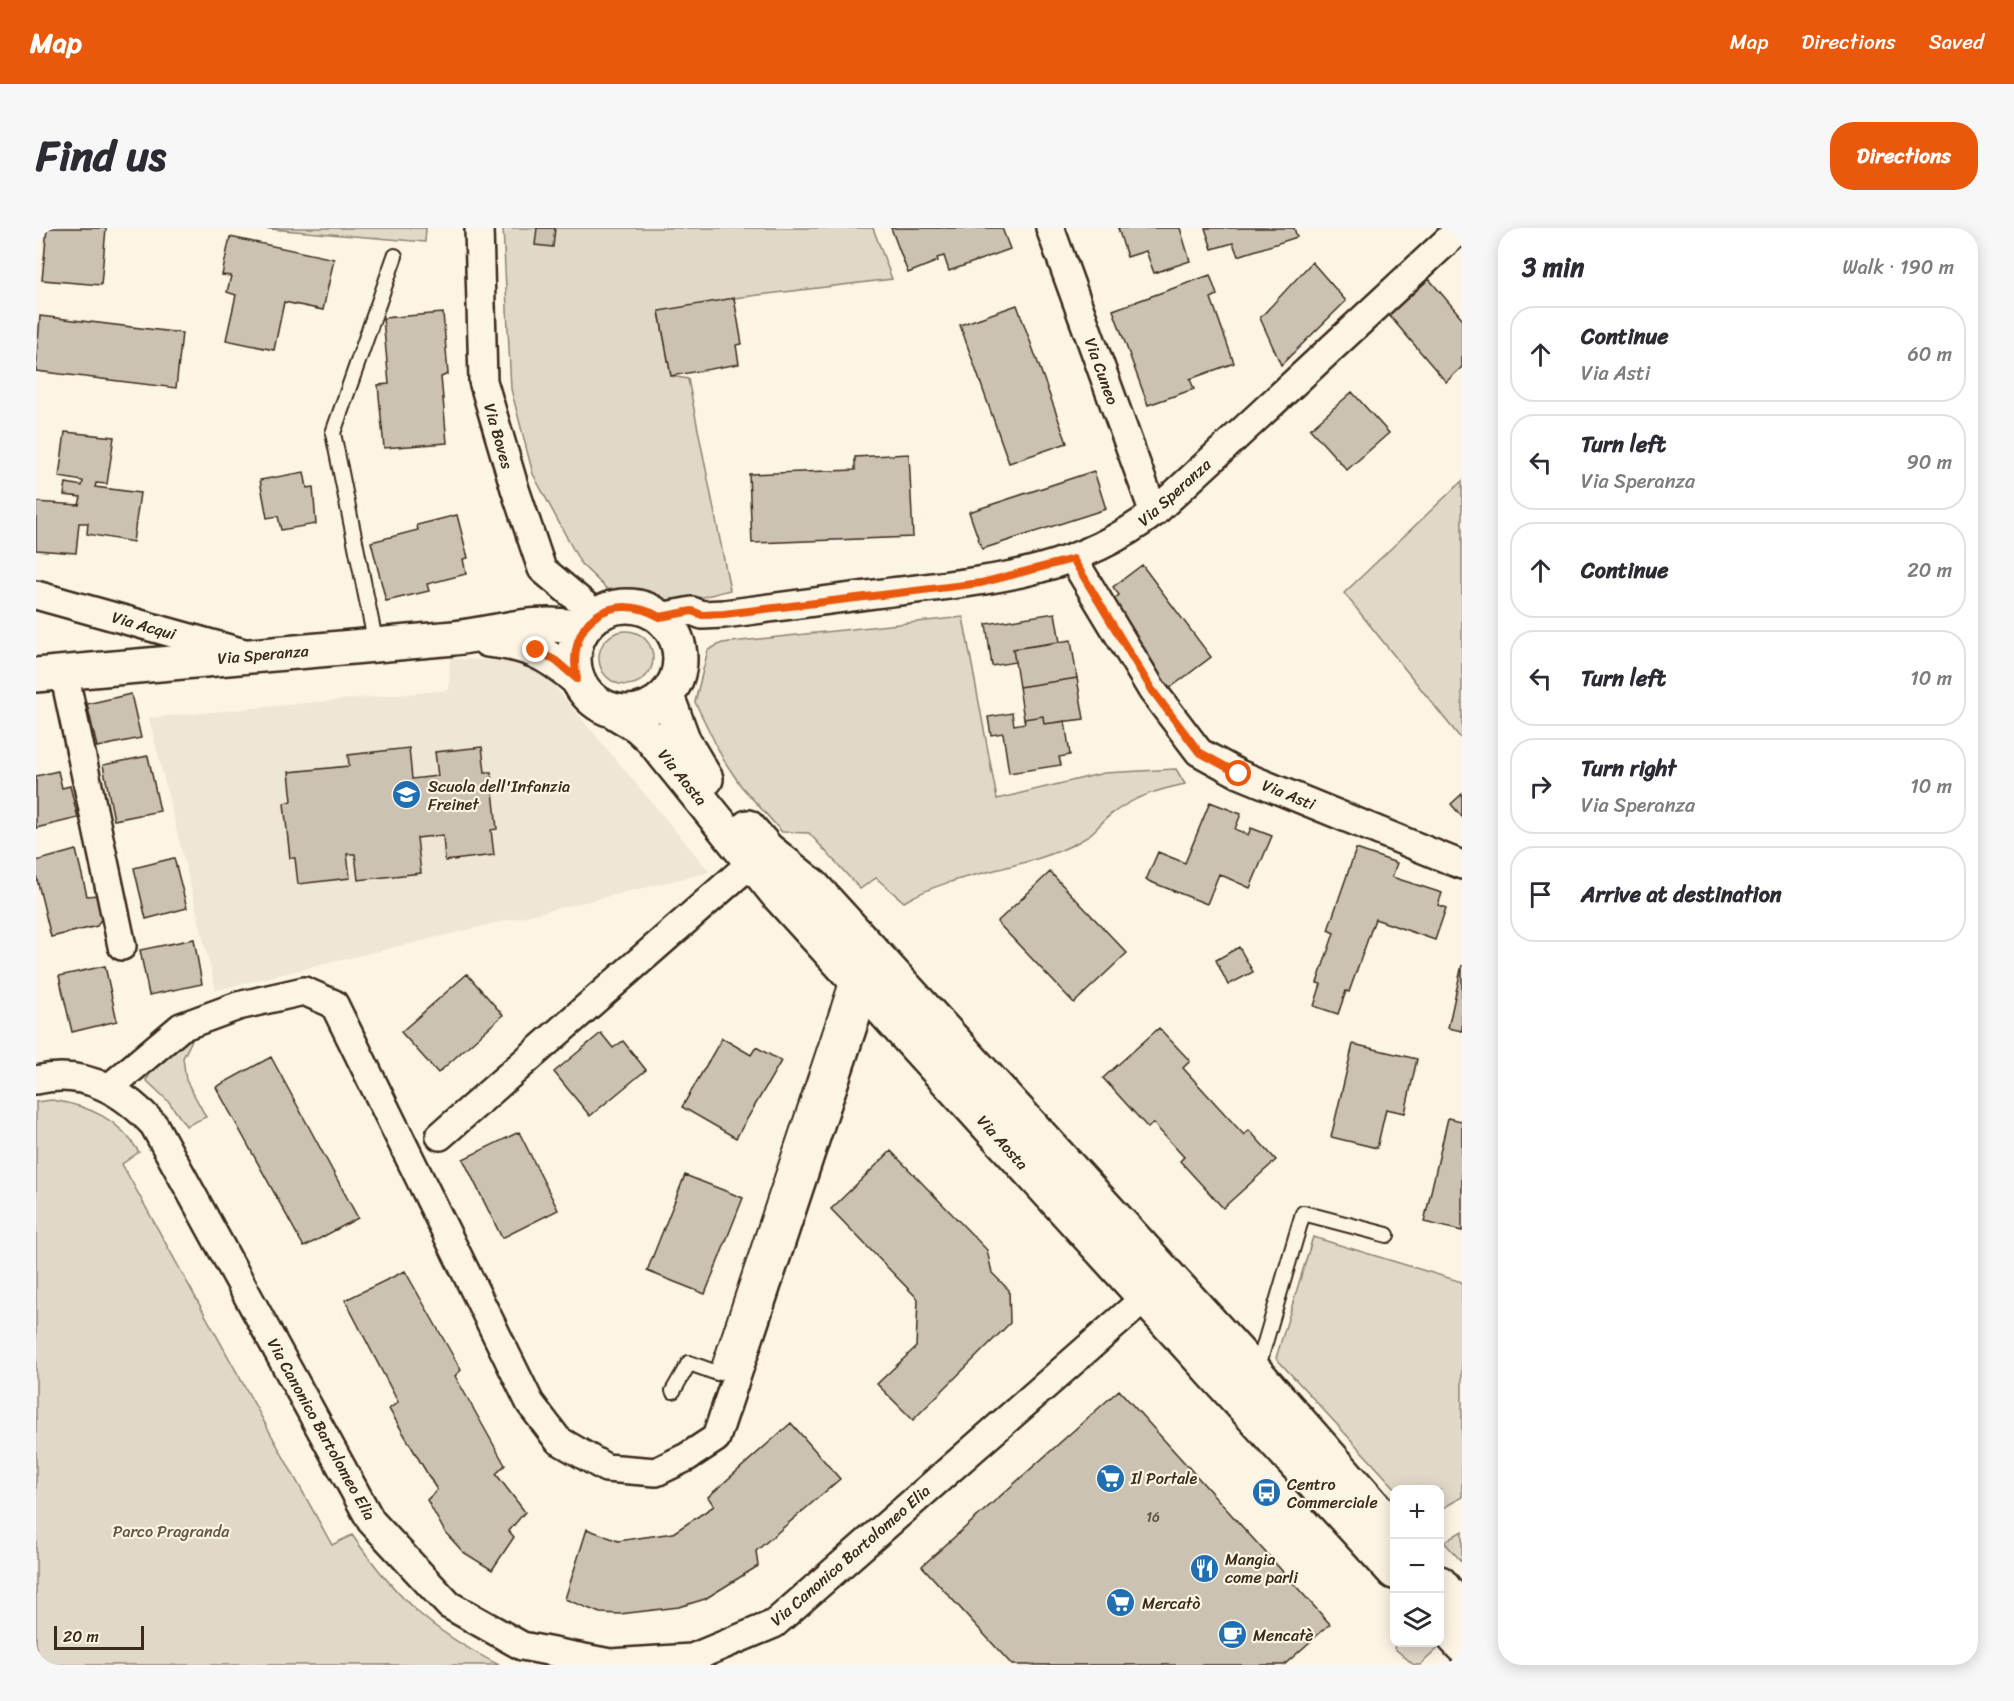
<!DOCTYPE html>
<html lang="en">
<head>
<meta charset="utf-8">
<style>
  :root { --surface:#fff; --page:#f7f7f7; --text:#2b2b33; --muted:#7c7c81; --line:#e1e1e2; --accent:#ea580c }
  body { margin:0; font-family:Sriracha,sans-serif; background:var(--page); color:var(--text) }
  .controls { position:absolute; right:18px; bottom:18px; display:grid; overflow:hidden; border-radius:12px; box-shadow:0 3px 15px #0003 }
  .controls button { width:54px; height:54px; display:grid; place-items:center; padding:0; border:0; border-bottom:2px solid var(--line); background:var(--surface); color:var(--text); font:30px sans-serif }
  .scale { position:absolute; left:18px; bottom:15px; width:90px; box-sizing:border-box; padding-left:6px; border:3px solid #3b2a1e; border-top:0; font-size:16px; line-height:21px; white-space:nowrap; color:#3b2a1e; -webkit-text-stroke:4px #fcf5e5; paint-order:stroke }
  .stop { position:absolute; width:18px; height:18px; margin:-14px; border:4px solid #ea580c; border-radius:50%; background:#fff }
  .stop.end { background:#ea580c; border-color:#fff; box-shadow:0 2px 6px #0008 }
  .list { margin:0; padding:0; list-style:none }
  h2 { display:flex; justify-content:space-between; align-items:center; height:78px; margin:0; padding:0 24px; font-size:26px }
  h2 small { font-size:20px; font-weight:400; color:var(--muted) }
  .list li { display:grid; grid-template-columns:39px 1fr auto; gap:18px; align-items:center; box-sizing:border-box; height:96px; margin:0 12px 12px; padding:0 12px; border:2px solid var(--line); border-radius:24px }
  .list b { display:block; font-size:22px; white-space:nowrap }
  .list p { margin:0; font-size:20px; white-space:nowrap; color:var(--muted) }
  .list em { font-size:20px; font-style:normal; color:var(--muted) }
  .icon { flex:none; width:33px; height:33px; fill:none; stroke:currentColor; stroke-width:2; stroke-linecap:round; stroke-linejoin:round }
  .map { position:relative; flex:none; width:1426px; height:1437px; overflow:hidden; border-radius:24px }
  header { display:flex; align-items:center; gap:36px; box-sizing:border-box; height:84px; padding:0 30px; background:var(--accent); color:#fff }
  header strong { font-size:28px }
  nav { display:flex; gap:33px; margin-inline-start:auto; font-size:21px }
  .intro { display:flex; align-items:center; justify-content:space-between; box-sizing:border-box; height:144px; padding:0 36px }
  h1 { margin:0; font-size:42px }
  .button { padding:15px 27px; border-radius:24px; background:var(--accent); color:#fff; font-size:21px; font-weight:700 }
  main { display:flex; gap:36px; padding:0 36px }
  aside { flex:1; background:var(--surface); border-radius:24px; box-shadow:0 3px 15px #0003 }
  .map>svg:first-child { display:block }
  .built { fill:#eee6d6 }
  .green { fill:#e0d8c8; stroke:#8e8173; stroke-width:1.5 }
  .building { fill:#ccc2b3; stroke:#3b2a1e; stroke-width:1.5 }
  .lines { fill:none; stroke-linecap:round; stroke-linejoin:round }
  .service-casing { stroke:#3b2a1e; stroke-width:18 }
  .minor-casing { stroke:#3b2a1e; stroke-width:32 }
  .tertiary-casing { stroke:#3b2a1e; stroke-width:38 }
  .service { stroke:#fcf5e5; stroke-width:14 }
  .minor { stroke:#fcf5e5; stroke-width:27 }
  .tertiary { stroke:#fcf5e5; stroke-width:33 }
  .route { stroke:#ea580c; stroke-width:8 }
  .labels { text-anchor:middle; stroke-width:4.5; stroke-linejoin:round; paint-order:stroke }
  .number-label { font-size:14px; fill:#5f5043 }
  .street-label { font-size:16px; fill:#3b2a1e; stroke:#fcf5e5 }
  .poi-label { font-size:16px; fill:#3b2a1e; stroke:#fcf5e5; text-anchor:start }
  .park-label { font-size:16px; fill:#645648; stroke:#fcf5e5 }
</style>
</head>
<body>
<header>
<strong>Map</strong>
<nav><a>Map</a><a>Directions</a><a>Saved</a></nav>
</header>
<div class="intro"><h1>Find us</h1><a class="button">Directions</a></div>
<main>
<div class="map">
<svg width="1426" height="1437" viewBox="0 0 1426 1437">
  <rect width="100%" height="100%" fill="#fcf5e5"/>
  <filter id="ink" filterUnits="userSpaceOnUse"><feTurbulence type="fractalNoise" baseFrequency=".0167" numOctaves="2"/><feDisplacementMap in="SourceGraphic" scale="12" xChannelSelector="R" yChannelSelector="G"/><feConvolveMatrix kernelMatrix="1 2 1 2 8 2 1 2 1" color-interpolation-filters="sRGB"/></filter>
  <g filter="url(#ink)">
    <path class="built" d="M414 430 478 434 509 447 674 644 180 762 113 490 413 462Z"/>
    <path class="green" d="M222 0H390L389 14Z
      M467 0H837L856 51 698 70 623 84 635 148 652 151 694 362 640 376 603 362 573 363 545 336 497 246 475 161Z
      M1426 253V512L1308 365Z
      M927 389 961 571 1068 545 1140 541 1149 556C1122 562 1100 568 1077 585 1066 592 1058 606 1046 612 992 643 920 642 868 674L840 650 824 661 773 605 746 604 705 558 687 531 659 474 672 422 686 415Z
      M563 430a27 27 0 1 1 54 0a27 27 0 1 1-54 0Z
      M158 808 147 830 150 852 170 889 150 898 133 874 110 852 119 839Z
      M16 872C54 878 83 891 103 924L86 936 296 1317 316 1307C362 1371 392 1401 463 1437H0V874Z
      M1277 1009 1426 1054V1269L1404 1282V1262L1360 1261 1240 1130Z
      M1426 1303V1334L1408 1314Z
      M1409 1414 1384 1437H1378L1358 1420 1360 1415Z"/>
    <path class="building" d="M11 0H70L65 57 6 52Z
      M501 0H519L517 19 499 17Z
      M855 0H966L974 21 913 43 908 28 901 30 902 33 872 45Z
      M1082 0H1144L1154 33 1118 45 1110 23 1091 29Z
      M1169 0H1258L1261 9 1202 28 1197 15 1176 21Z
      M194 9 298 31 287 82 248 74 238 122 190 112 200 67 191 64 195 48 186 47Z
      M1276 34 1310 73 1245 137 1224 90Z
      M1174 47 1181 67 1175 70 1198 135 1154 151 1158 161 1112 177 1077 82Z
      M1393 51 1426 90V139L1410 154 1353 87Z
      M698 70 706 116 700 117 703 136 635 148 623 83Z
      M981 77 1031 215 973 235 924 97Z
      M407 85 412 146 405 149 411 215 348 220 342 157 353 156 347 90Z
      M4 88 146 105 140 160 0 143Z
      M1316 164 1353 205 1311 242 1274 201Z
      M29 204 78 209 71 256 60 255 59 259 104 265 97 314 51 306 52 295H43L40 325 0 322V274L43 277 45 269 28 267 30 255 46 258 47 253 23 249Z
      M873 226 877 309 716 315 713 246 819 242V229Z
      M1058 243 1070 281 946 321 933 284Z
      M268 244 271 260 277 259 280 296 245 302 242 288 231 290 224 252Z
      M421 287 432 330 427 331 430 346 391 356 393 363 350 373 335 314 382 302 381 297Z
      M1106 337 1175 429 1130 463 1073 375 1083 367 1077 359Z
      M1019 385 1024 414 977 421 979 434 956 438 950 396Z
      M1035 412 1041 450 983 459 977 421Z
      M1041 450 1048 491 1008 496 1007 488 988 491 983 459Z
      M95 466 105 510 61 519 51 476Z
      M976 485 978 497 989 495 988 491 1007 488 1008 496 1029 493 1034 527 1023 529 1025 537 973 545 967 505 955 507 952 489Z
      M446 519 449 544H455L461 601 455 602 458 627 409 633 407 607 381 610 385 645 322 652 319 626H311L314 650 262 656 259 630H254L248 575 256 573 253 544 313 538 312 527 373 520 376 551 402 548 399 524Z
      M112 528 124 583 78 592 67 537Z
      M22 543 26 560 34 558 42 590 0 600V548Z
      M1426 566V589L1415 576Z
      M1174 574 1205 586 1199 601 1212 607 1215 600 1236 608 1214 660 1183 646 1171 676 1110 652 1122 624 1149 635Z
      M1320 621 1361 635 1356 649 1406 665 1402 677 1410 680 1399 712 1339 691 1313 764 1310 763 1302 786 1278 778 1285 756 1281 755 1298 705 1292 702Z
      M40 622 51 668 62 667 66 689 61 698 15 709 0 647V633Z
      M138 630 151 680 110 691 98 640Z
      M1014 644 1091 725 1038 775 961 694Z
      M158 711 166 756 113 767 104 722Z
      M1203 719 1217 744 1192 757 1180 732Z
      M1426 737V803L1412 800Z
      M69 738 81 793 36 804 23 748Z
      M431 746 467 787 402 845 365 804Z
      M1123 800 1154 833 1147 840 1208 907 1213 902 1240 932 1187 980 1144 933 1148 929 1117 895 1112 900 1067 850Z
      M565 805 577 820 587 813 610 842 554 888 518 844Z
      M686 810 715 827 720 819 745 833 700 910 646 879Z
      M1317 816 1381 831 1369 885 1350 881 1341 920 1295 909Z
      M235 829 322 990 268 1019 180 859Z
      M1412 890 1426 893V1003L1388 994Z
      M483 904 522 982 466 1010 427 931Z
      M855 923 951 1022 956 1045 973 1062 974 1095 877 1192 841 1156 880 1119 882 1071 795 981Z
      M649 947 707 970 669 1066 611 1043Z
      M369 1043 425 1142 419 1148 469 1237 460 1246 489 1284 473 1303 478 1309 456 1342 427 1324 409 1304 391 1272 401 1262 353 1181 362 1174 309 1072Z
      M1083 1162 1294 1396 1248 1437H976L886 1338Z
      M755 1195 804 1251 720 1323 722 1338 669 1371 643 1379 584 1386 564 1385 529 1371 551 1301 582 1313 637 1305 678 1278 672 1269Z"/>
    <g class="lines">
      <defs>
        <path id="service" d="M340 417 297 205 359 28
          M1221 1142 1267 985 1351 1007
          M637 1163 653 1135 681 1145 813 748"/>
        <path id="minor" d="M443 0 447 153 479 261 506 341 561 387
          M1014 0 1118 285
          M1037 331 1116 462 1163 524 1203 546 1426 637
          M0 367 208 425
          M624 389 656 383 666 387 688 386C743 379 799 371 855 364 953 352 1036 347 1118 285L1425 0
          M28 445 86 718
          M0 852C48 841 86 862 118 897L335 1293 413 1377 486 1418 574 1435 656 1430 738 1396 1109 1070
          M74 859 145 799 202 778 268 763 298 776 494 1175 522 1212 570 1240 620 1244 651 1229 680 1210 829 762
          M404 908 730 622"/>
        <path id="tertiary" d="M538 431a53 53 0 1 1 106 0a53 53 0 1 1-106 0Z
          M452 412C492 416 511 425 541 451
          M0 447 418 410C467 404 496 391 547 400
          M631 468 648 514 670 551
          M579 484 602 498 615 510 742 667 1358 1344
          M712 599 731 621 777 658 1220 1144 1358 1301
          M1404 1355 1426 1383
          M1404 1394 1426 1418"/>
      </defs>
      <use href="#service" class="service-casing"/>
      <use href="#minor" class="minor-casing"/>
      <use href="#tertiary" class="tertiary-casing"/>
      <use href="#service" class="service"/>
      <use href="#minor" class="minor"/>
      <use href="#tertiary" class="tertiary"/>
    </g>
  </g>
  <g class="lines" filter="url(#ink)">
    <path class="route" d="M500 422 520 433 541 451C529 395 574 361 624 389L656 383 666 387 688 386 945 355 1037 331 1116 462 1163 524 1203 546"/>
  </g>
  <defs>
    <symbol id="school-disc" viewBox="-11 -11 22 22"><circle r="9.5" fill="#1f6fb2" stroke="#fcf5e5"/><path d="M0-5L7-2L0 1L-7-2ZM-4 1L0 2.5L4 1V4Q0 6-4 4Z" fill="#fff"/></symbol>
    <symbol id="supermarket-disc" viewBox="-11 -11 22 22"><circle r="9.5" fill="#1f6fb2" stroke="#fcf5e5"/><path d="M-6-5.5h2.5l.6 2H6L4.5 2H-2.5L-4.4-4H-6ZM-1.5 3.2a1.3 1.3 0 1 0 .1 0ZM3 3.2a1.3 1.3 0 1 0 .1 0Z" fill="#fff"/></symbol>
    <symbol id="bus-disc" viewBox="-11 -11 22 22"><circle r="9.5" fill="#1f6fb2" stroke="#fcf5e5"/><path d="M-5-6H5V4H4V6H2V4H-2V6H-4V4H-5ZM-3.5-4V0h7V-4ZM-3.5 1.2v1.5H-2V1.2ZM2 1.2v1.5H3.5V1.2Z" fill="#fff"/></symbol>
    <symbol id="restaurant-disc" viewBox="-11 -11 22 22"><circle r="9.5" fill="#1f6fb2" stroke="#fcf5e5"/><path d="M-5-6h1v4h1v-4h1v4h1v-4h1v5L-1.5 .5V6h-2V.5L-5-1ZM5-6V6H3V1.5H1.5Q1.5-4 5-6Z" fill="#fff"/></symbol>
    <symbol id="cafe-disc" viewBox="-11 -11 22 22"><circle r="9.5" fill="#1f6fb2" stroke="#fcf5e5"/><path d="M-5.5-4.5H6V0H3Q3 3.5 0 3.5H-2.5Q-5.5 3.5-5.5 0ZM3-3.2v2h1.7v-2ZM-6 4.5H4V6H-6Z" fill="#fff"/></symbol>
  </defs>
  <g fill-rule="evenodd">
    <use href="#school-disc" x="354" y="550" width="33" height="33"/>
    <use href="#supermarket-disc" x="1058" y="1234" width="33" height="33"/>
    <use href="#bus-disc" x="1214" y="1248" width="33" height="33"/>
    <use href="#restaurant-disc" x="1152" y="1324" width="33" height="33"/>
    <use href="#supermarket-disc" x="1068" y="1358" width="33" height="33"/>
    <use href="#cafe-disc" x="1180" y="1390" width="33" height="33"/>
  </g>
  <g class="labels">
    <g class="number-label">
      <text x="1117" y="1294">16</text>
    </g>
    <g class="street-label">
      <text transform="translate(1066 143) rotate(70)" y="6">Via Cuneo</text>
      <text transform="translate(463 208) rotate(74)" y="6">Via Boves</text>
      <text transform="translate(1138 264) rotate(-42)" y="6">Via Speranza</text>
      <text transform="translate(108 397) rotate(16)" y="6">Via Acqui</text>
      <text transform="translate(227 426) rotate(-5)" y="6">Via Speranza</text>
      <text transform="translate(647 549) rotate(51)" y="6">Via Aosta</text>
      <text transform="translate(1253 566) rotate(22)" y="6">Via Asti</text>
      <text transform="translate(967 914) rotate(48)" y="6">Via Aosta</text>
      <text transform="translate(286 1201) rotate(61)" y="6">Via Canonico Bartolomeo Elia</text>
      <text transform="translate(814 1327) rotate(-41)" y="6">Via Canonico Bartolomeo Elia</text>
    </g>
    <g class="poi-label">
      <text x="392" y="564">Scuola dell'Infanzia<tspan x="392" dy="18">Freinet</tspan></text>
      <text x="1095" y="1256">Il Portale</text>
      <text x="1251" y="1262">Centro<tspan x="1251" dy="18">Commerciale</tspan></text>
      <text x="1189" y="1337">Mangia<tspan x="1189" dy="18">come parli</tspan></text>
      <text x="1106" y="1381">Mercatò</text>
      <text x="1217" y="1413">Mencatè</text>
    </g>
    <g class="park-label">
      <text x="135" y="1309">Parco Pragranda</text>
    </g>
  </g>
</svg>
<div class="controls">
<button>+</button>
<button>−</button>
<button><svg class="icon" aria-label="layers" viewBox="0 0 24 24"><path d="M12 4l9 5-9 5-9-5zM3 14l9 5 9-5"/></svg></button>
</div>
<div class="scale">20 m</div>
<div class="stop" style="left:1203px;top:546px"></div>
<div class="stop end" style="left:500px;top:422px"></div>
</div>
<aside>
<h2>3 min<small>Walk · 190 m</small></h2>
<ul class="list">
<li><svg class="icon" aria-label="ahead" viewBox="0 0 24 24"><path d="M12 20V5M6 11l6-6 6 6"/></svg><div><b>Continue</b><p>Via Asti</p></div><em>60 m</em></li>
<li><svg class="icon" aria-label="left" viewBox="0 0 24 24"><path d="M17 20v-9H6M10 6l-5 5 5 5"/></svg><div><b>Turn left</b><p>Via Speranza</p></div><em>90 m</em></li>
<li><svg class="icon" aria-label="ahead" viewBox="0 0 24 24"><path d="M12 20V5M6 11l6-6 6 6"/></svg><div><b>Continue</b></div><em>20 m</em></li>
<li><svg class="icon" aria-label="left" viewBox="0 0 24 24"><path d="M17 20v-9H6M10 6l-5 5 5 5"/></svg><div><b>Turn left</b></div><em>10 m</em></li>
<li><svg class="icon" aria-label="right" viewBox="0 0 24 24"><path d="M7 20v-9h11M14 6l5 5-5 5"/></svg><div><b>Turn right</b><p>Via Speranza</p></div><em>10 m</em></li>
<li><svg class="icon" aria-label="arrive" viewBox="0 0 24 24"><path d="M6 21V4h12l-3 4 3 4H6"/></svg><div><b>Arrive at destination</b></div></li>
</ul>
</aside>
</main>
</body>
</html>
